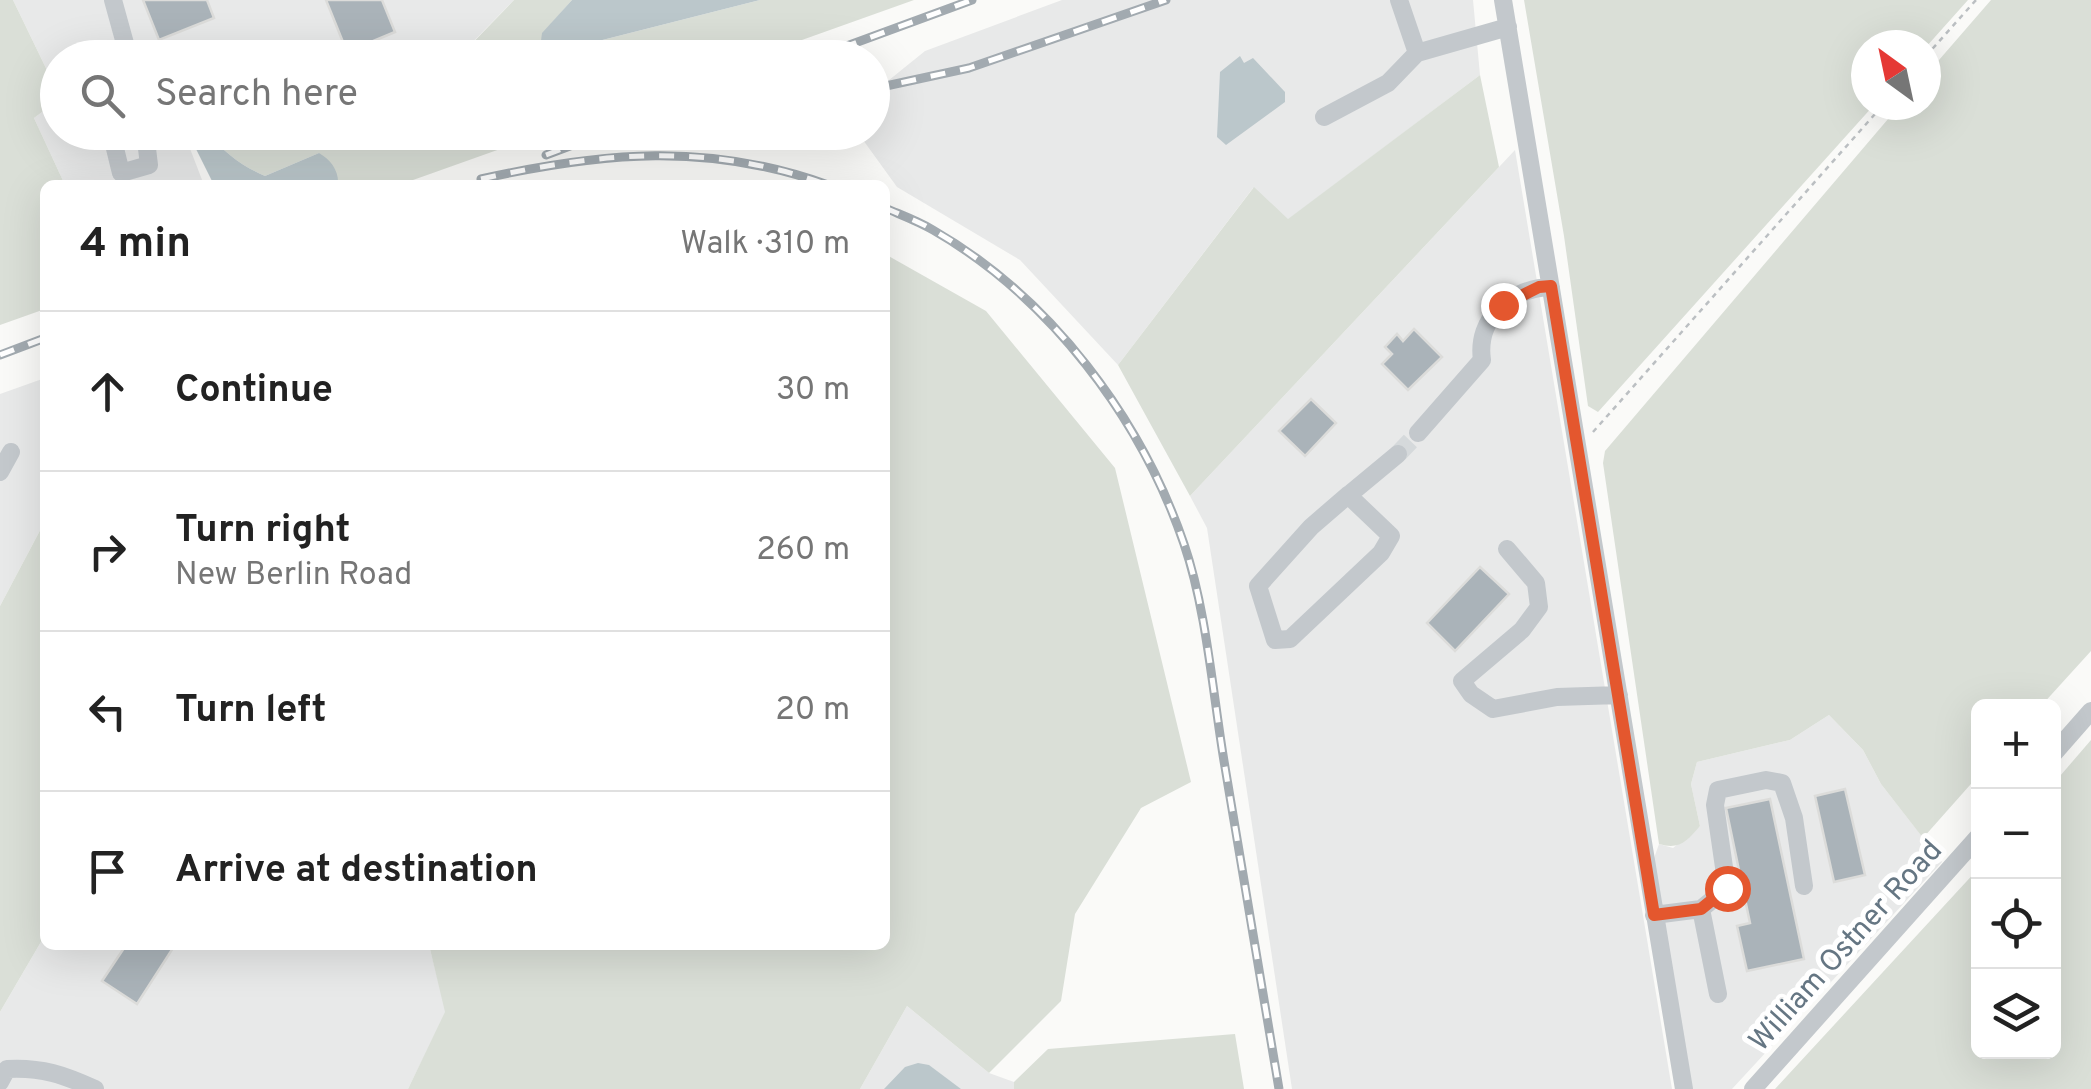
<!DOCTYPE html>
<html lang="en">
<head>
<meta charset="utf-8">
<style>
  :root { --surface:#fff; --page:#f2f2f2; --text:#222; --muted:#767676; --line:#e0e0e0 }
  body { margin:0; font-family:Overpass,sans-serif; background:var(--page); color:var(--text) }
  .controls { position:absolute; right:30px; bottom:30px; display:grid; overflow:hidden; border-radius:15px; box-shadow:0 10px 40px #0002 }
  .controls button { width:90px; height:90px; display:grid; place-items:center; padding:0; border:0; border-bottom:2px solid var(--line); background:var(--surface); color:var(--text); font:50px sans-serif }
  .compass { position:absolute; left:1851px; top:30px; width:90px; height:90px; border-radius:50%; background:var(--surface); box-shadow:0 10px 40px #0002; rotate:327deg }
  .stop { position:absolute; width:30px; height:30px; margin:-22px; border:8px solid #e4572e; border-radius:50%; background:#fff }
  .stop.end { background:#e4572e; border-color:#fff; box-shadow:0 2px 10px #0008 }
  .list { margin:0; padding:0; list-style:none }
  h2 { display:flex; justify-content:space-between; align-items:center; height:130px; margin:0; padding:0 40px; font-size:42px }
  h2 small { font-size:32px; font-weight:400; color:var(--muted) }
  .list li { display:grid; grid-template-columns:65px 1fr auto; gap:30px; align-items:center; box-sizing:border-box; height:160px; padding:0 40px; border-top:2px solid var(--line) }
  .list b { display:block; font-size:38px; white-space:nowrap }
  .list p { margin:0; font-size:32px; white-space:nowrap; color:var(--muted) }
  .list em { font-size:32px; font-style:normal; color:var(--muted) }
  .icon { flex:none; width:55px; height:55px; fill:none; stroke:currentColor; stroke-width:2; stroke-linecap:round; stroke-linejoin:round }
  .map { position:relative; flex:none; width:2091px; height:1089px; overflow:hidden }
  .search { position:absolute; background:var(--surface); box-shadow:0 10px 40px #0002; left:40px; top:40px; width:850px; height:110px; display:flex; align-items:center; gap:25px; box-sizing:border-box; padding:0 35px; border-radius:55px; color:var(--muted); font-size:38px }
  .panel { position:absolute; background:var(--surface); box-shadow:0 10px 40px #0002; left:40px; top:180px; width:850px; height:770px; border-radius:15px }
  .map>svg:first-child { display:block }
  .built { fill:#e8e9e9 }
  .green { fill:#dadfd7 }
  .water { fill:#bbc7cb }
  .building { fill:#aab3b9; stroke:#dcdcda; stroke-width:2.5 }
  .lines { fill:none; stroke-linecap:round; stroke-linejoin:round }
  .minor-tunnel { stroke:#d5d9db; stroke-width:18; stroke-dasharray:18 9; stroke-linecap:butt }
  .path { stroke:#bbbfc2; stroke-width:2.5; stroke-dasharray:5 5; stroke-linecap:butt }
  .minor { stroke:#c3c8cc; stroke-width:18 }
  .rail-casing { stroke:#a2aab0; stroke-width:9 }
  .rail { stroke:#fff; stroke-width:5; stroke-dasharray:15; stroke-linecap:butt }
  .route { stroke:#e4572e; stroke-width:12 }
  .labels { text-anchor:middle; stroke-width:10; stroke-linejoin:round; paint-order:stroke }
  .street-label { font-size:30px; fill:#657683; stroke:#fff }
</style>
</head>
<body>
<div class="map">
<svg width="2091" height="1089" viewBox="0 0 2091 1089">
  <rect width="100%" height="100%" fill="#fafaf8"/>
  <path class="built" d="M13 0H514L458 57 58 58 57 91Z
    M1062 0H1473L1480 75 1288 220 1253 188 1118 365 1020 260 897 187 858 133 872 132 873 93 925 51Z
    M57 101 58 132 184 133 204 185H65L34 118Z
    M1515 150 1672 1089H1292L1207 528 1190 496Z
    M45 378V521L0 606V394Z
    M1829 715 1863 750 1881 784 1942 862 1732 1089H1691L1652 864 1659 844 1673 848 1700 826 1691 784 1697 762 1790 740Z
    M45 935V945H421L430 949 446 1012 408 1089H0V1012Z
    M907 1006 989 1073 1014 1082V1089H860Z"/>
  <path class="green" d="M0 0H13L57 91V101L34 118 65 185H45V309L0 325Z
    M514 0H572L542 34 559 51 760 0H914L754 57 458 58Z
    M1524 0H1968L1926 47 1866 45V105H1874L1598 412 1588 406 1564 236Z
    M1991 0H2091V651L2041 706H1978V776L1923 838 1881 784 1863 750 1829 715 1790 740 1697 762 1691 784 1700 826C1687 841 1680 850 1659 844L1603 463 1605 451 1900 105H1926V75Z
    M1480 75 1499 167 1190 496 1118 365 1254 187 1288 219Z
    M209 133H545L399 185H337L319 153 265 176C242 166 224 153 209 133Z
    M885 254 986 311 1115 468 1191 782 1141 808 1075 914 1061 1001 989 1073 907 1006 860 1089H408L445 1012 430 949 421 945H885Z
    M45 521V935L0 1012V606Z
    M2091 740V1089H1775L1978 869V1052H2054V783Z
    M1235 1034 1244 1089H1014V1082L1048 1049Z"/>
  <path class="water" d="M572 0H760L559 51 540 49 542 33Z
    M1240 56 1244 63 1253 58 1285 92V102L1226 145 1217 137 1220 72Z
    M188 133H209C224 153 242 166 265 176L319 153C331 160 339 171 338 184L214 185Z
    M918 1063 929 1065 961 1089H884L905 1067Z"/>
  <path class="building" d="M143 0H207L214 18 159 40Z
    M326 0H382L395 32 347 52Z
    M1414 329 1442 357 1408 390 1382 364 1392 354 1385 347 1397 334 1403 341Z
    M1311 399 1336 423 1305 456 1279 431Z
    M1480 567 1509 594 1455 651 1427 623Z
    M1845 789 1865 875 1834 882 1815 796Z
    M1770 799 1804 959 1747 971 1737 926 1750 923 1726 808Z
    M126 945H175L137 1004 102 981Z"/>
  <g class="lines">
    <path class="minor-tunnel" d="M1398 454 1418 433"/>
    <path class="path" d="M1926 56 1976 0
      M1593 432 1883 105"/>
    <path class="minor" d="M113 0 129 58
      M1399 0 1417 53 1508 27
      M1503 0 1684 1089
      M1324 117 1388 83 1417 53
      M111 132 121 173 149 165 145 132
      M1418 433 1482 360C1476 319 1510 288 1551 287
      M0 472 11 452
      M1348 495 1391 536 1381 553 1290 639 1275 640 1258 586 1311 527 1348 495 1351 493 1398 454
      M1507 549 1536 583 1539 607 1522 630 1462 681 1471 694 1493 709 1557 697 1619 695
      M2054 753 2091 711
      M1701 909 1718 994
      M1654 915 1701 909 1727 888 1715 805 1718 790 1766 780 1782 783 1794 818 1804 886
      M0 1082 7 1069C42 1067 64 1075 95 1089
      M1753 1089 1978 837"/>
    <defs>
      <path id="rail" d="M814 58 972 0
        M872 89 969 68 1166 0
        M593 142 632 132
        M546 155 607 132
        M481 179C602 152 709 142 828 185
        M885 208C901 215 918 221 933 230 1050 297 1141 418 1184 544 1207 611 1213 697 1225 767 1243 875 1261 982 1279 1089
        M0 355 45 338"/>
    </defs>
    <use href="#rail" class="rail-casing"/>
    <use href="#rail" class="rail"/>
  </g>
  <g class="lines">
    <path class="route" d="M1503 305 1539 287 1551 286 1654 915 1701 909 1727 888"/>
  </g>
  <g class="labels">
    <g class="street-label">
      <text transform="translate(1845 945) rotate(-48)" y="10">William Ostner Road</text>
    </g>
  </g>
</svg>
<div class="controls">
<button>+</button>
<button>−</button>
<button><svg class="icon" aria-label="locate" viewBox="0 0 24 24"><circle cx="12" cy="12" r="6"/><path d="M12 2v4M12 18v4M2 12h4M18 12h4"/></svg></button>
<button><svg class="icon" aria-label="layers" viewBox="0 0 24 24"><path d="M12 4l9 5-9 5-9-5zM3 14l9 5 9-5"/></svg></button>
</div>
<svg class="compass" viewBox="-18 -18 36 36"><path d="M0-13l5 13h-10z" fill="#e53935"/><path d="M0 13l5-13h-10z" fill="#767676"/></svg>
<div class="stop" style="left:1727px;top:888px"></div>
<div class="stop end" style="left:1503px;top:305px"></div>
<div class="search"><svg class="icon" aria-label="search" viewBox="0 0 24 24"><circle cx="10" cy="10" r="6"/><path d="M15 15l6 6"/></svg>Search here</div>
<section class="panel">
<h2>4 min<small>Walk · 310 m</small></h2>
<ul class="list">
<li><svg class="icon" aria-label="ahead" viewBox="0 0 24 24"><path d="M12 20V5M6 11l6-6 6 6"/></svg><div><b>Continue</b></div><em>30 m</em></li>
<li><svg class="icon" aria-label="right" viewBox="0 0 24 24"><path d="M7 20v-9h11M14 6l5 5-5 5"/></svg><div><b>Turn right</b><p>New Berlin Road</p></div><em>260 m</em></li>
<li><svg class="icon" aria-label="left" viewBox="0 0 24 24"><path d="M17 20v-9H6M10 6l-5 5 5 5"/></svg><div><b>Turn left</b></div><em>20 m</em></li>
<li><svg class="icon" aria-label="arrive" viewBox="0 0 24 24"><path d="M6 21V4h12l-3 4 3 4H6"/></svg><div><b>Arrive at destination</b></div></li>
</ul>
</section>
</div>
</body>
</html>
